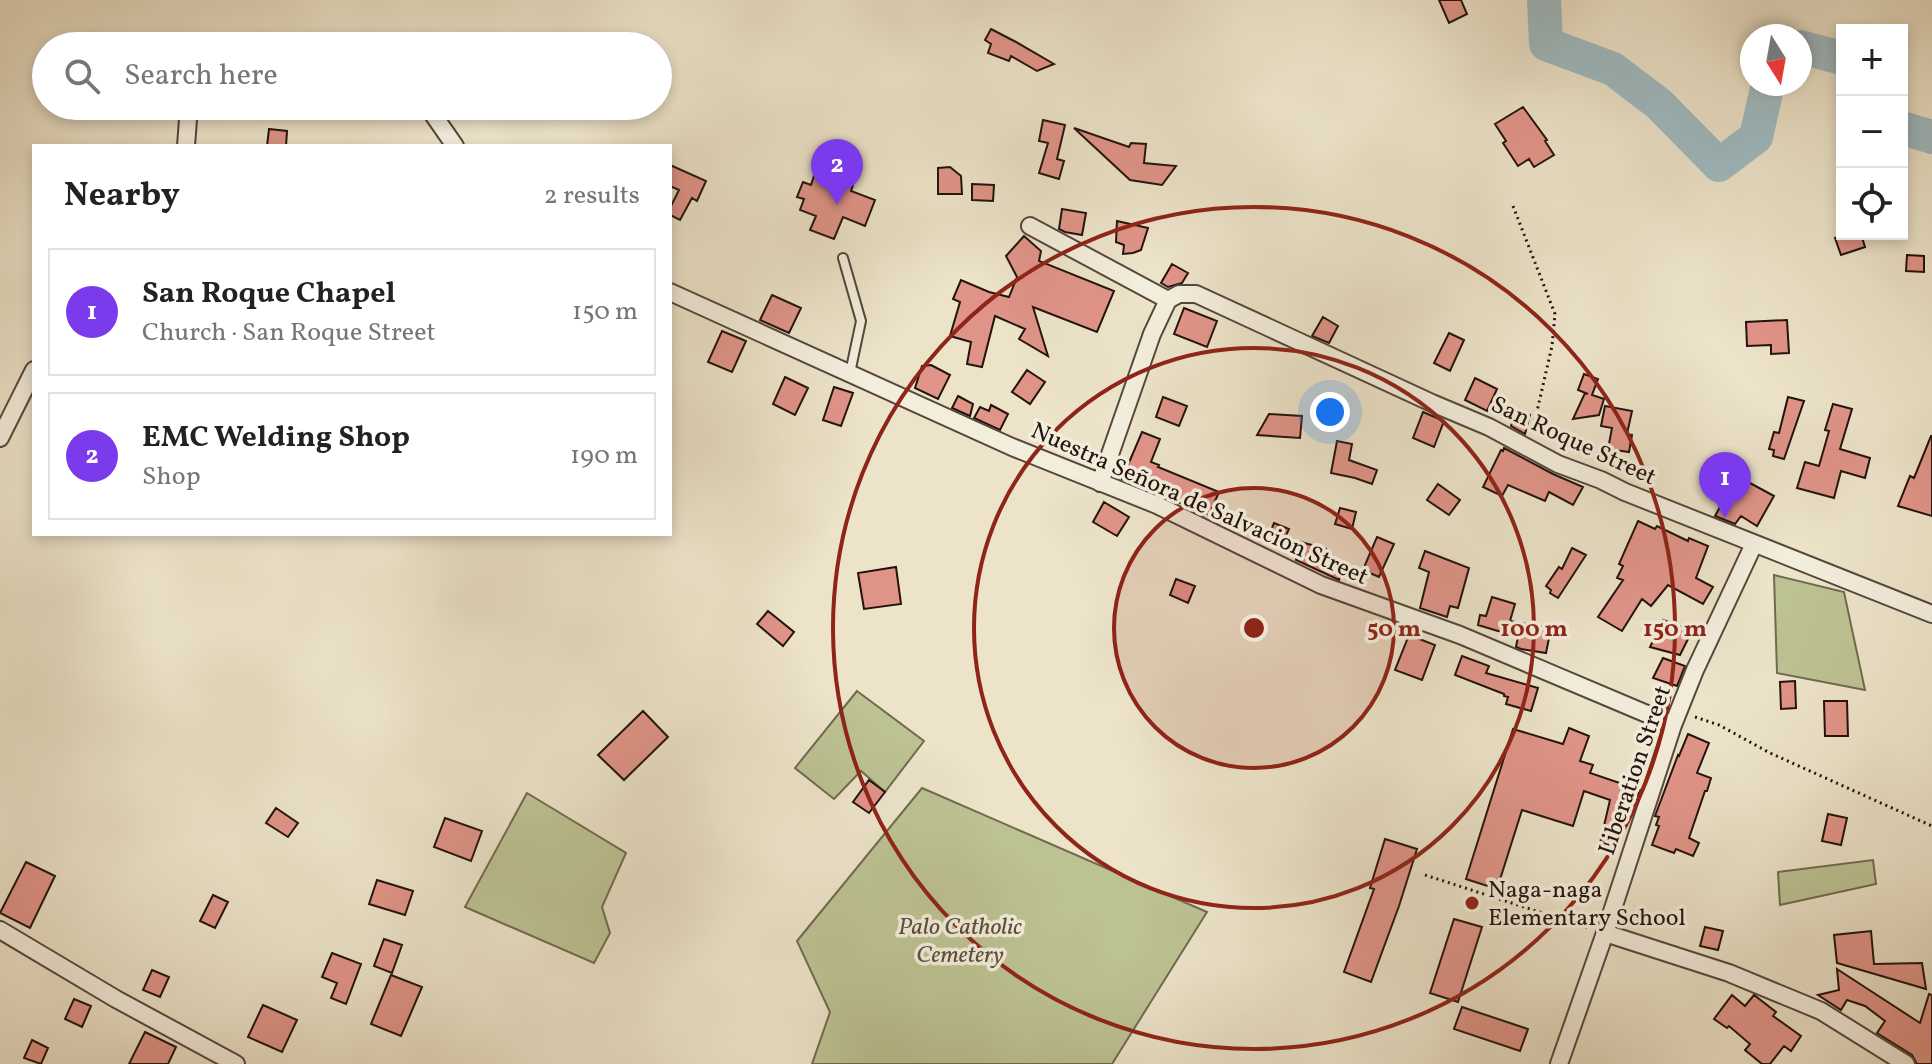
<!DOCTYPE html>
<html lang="en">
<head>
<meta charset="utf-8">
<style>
  :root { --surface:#fff; --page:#f6f6f6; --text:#222; --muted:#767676; --line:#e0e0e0; --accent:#7c3aed }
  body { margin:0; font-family:Vollkorn,serif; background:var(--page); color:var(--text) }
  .controls { position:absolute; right:24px; top:24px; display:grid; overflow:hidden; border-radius:0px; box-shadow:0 4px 12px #0003 }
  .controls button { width:72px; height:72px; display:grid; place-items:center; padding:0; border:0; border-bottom:2px solid var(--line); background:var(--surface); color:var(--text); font:40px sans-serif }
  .compass { position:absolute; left:1740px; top:24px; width:72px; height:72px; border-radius:50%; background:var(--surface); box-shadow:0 4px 12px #0003; rotate:169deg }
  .you { position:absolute; left:1330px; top:412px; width:28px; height:28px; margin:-20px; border:6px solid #fff; border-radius:50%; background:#1a73e8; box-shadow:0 0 0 12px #1a73e833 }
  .badge { display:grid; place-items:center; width:52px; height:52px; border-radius:50%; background:var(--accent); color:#fff; font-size:26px; font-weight:700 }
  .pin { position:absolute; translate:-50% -66px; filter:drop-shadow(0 2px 4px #0008) }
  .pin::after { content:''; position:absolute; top:42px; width:28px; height:24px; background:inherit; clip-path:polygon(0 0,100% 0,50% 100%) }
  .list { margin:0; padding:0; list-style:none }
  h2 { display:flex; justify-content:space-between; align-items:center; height:104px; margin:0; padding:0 32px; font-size:34px }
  h2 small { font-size:26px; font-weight:400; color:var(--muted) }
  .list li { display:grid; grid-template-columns:52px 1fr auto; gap:24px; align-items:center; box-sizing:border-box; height:128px; margin:0 16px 16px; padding:0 16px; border:2px solid var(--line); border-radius:0px }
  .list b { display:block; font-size:30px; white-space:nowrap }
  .list p { margin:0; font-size:26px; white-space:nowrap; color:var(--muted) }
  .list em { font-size:26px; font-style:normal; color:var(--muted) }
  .icon { flex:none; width:44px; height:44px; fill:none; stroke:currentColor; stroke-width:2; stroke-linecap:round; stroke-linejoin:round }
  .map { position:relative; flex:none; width:1932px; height:1064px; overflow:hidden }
  .search { position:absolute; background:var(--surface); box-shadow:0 4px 12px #0003; left:32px; top:32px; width:640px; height:88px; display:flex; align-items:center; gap:20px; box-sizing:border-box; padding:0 28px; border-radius:44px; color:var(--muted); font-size:30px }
  .panel { position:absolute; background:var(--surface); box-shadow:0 4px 12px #0003; left:32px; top:144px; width:640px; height:392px; border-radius:0px }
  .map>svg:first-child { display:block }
  .green { fill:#bdc293; stroke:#706a50; stroke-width:2 }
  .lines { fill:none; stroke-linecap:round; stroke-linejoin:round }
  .river { stroke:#9fbbc2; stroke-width:34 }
  .building { fill:#e09488; stroke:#23130d; stroke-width:2 }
  .service-casing { stroke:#55473c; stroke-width:12 }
  .minor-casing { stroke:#55473c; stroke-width:20 }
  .path { stroke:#23130d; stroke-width:3; stroke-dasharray:2 4; stroke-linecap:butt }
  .service { stroke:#f3eddc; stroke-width:8 }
  .minor { stroke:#f3eddc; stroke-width:16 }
  .ring { fill:none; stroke:#8f2418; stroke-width:4 }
  .poi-dot { fill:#8f2418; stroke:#f3eddc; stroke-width:3 }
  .labels { text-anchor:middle; stroke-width:7; stroke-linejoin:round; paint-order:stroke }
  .street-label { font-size:24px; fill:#23130d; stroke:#f3eddc }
  .poi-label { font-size:24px; fill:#23130d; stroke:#f3eddc; text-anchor:start }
  .park-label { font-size:24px; font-style:italic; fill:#59503c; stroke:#f3eddc }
  .centre { fill:#8f2418; stroke:#f3eddc; stroke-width:4 }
  .ring-label { font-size:24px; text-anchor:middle; font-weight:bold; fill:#8f2418; stroke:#f3eddc; stroke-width:7; stroke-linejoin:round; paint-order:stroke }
</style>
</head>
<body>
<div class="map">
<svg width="1932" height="1064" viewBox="0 0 1932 1064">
  <rect width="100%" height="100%" fill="#ece3c9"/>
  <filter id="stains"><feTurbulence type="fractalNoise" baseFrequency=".0025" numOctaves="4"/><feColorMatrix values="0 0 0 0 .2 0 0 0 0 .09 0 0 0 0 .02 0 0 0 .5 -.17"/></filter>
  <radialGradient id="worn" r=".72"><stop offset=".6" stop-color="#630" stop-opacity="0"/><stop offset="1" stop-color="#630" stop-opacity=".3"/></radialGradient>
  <path class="green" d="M1774 575 1844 592 1865 690 1777 673Z
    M857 691 924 741 885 792 861 771 834 799 795 768Z
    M922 788 1207 912 1112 1064H812L830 1012 797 941Z
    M527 793 626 853 602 907 610 933 594 963 465 907Z
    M1873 860 1876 884 1780 905 1778 872Z"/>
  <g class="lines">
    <path class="river" d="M1544 0 1546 44 1613 69 1659 104 1719 165 1756 137 1768 84
      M1800 47 1842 58
      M1902 128 1932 137"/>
  </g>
  <path class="building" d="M1439 0H1461L1467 14 1449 23Z
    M991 29 1016 42 1054 64 1037 71 1011 56 1009 61 988 53 991 44 985 40Z
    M1523 107 1547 140 1545 141 1554 155 1534 167 1529 159 1518 166 1503 143 1506 141 1495 124Z
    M1043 120 1065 125 1057 159 1064 161 1059 179 1039 173 1048 143 1039 141Z
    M1074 128 1129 147 1131 143 1146 144 1144 163 1176 166 1162 185 1130 180Z
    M269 129 287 131 286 146H267Z
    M670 165 706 181 697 201 692 198 680 220 670 215V208L679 190 670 186Z
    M950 167 961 176 962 194H938V168Z
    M814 176 829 182 832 176 853 185 851 191 875 200 865 226 843 217 834 239 810 230 816 216 800 210 804 199 797 197 803 182 811 185Z
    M972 184 994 185 993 201 972 200Z
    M1062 209 1086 213 1082 235 1065 232 1059 229Z
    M1117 221 1148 228 1141 250 1133 253 1123 254 1124 245 1116 242Z
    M1848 234H1861L1865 247 1841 255 1835 238Z
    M1024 236 1041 251 1039 261 1114 291 1097 332 1033 307 1048 356 1019 339 1025 329 995 316 982 367 967 364 971 342 950 336 960 302 953 299 961 280 989 292 1009 297 1017 277 1006 256Z
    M1907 255 1924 256V272L1906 271Z
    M1172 264 1188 273 1182 283 1168 287 1161 283Z
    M772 295 801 308 789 333 760 320Z
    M1184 308 1217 321 1207 347 1174 334Z
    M1323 317 1338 326 1329 343 1312 336Z
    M1787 320 1789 353 1771 354V345L1747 346 1746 322Z
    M722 331 746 341 732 372 708 362Z
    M1449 333 1464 340 1450 371 1434 363Z
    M931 365 950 375 938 399 915 388 922 366Z
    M1027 370 1045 382 1030 404 1012 392Z
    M1584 374 1598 379 1592 395 1604 399 1599 415 1573 419 1585 393 1588 394 1578 390Z
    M785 377 808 388 795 415 773 404Z
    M1475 378 1497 389 1487 411 1465 400Z
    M834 387 853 393 841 426 823 420Z
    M958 396 973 404 970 416 952 408Z
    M1163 397 1187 406 1179 426 1156 417Z
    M1788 397 1804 401 1784 459 1773 456 1774 450 1769 449 1774 432 1779 433Z
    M1833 404 1852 409 1840 449 1870 458 1865 478 1841 471 1834 498 1797 488 1805 462 1819 466 1829 431 1825 430Z
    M991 405 1008 414 1000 430 974 418 980 407 989 411Z
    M1605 406 1632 411 1627 434 1632 435 1629 452 1608 449 1612 428 1601 426Z
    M1516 411 1530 415 1525 434 1511 426Z
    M1423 412 1444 421 1434 447 1413 438Z
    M1269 414 1302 416 1300 438 1257 435Z
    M1142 432 1160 439 1151 462 1159 465 1158 467 1219 492 1209 515 1204 512 1203 515 1187 507V506L1171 499 1173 495 1142 482 1140 486 1122 479Z
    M1931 436H1932V516L1898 506 1910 476 1914 478Z
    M1337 441 1352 444 1349 460 1377 470 1372 484 1355 478 1331 473Z
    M1504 448 1553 474 1583 487 1573 505 1549 492 1545 501 1508 485 1502 496 1483 487 1501 450 1503 451Z
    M1737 476 1774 496 1757 526 1741 516 1735 524 1715 516Z
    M1438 484 1460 500 1449 515 1427 500Z
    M1104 502 1129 517 1117 536 1093 522Z
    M1340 508 1356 512 1352 529 1335 524Z
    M1638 521 1655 529 1657 526 1688 541 1689 538 1708 546 1696 578 1713 587 1703 604 1668 585 1651 606 1642 599 1622 631 1598 617 1623 580 1617 578 1623 566 1619 564Z
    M1274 523 1289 529 1282 544 1268 538Z
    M1377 537 1394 544 1379 577 1365 571V565Z
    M1301 542 1326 549 1324 558 1343 563 1339 580 1296 560Z
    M1572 548 1586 555 1558 598 1550 593 1551 590 1546 586 1559 567 1562 569Z
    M1425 551 1469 568 1458 608 1450 606 1447 617 1420 608 1429 572 1419 568Z
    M896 567 901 604 864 609 858 573Z
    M1176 579 1195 586 1188 603 1170 595Z
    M1492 597 1515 604 1510 621 1551 628 1546 653 1521 649 1516 647 1518 637 1478 625 1480 615 1486 616Z
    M768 611 794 632 783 646 757 624Z
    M1663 620 1692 631 1680 655 1650 647Z
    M1409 635 1435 645 1422 680 1395 670Z
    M1462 656 1489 666 1486 673 1538 688 1531 711 1506 704 1508 697 1504 696V694L1455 675Z
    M1663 658 1685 666 1677 686 1653 678Z
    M1795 681 1796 708 1781 709 1780 682Z
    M1824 701H1847L1848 736H1825Z
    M643 711 668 737 624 780 598 755Z
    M1569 728 1589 736 1580 761 1593 765 1590 773 1640 790 1634 808 1624 805 1615 846 1600 843 1610 800 1584 791 1573 826 1522 810 1497 889 1466 879 1513 729 1563 744Z
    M1688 734 1709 743 1697 773 1711 778 1707 791H1705L1689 838 1699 843 1693 856 1676 849 1674 853 1652 845 1659 826 1656 825 1659 817 1655 816 1678 755 1679 756Z
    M869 780 885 792 869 813 853 802Z
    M276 808 298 823 288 837 266 823Z
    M1828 814 1847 818 1841 845 1822 841Z
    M445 818 482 831 471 861 434 847Z
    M1385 839 1417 849 1399 906 1371 982 1344 972 1374 889 1370 888Z
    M26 862 55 876 30 928 0 913Z
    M377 880 413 891 405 915 369 904Z
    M213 895 228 902 215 928 200 921Z
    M1454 919 1482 927 1458 1002 1430 993Z
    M1705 927 1723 931 1718 950 1700 946Z
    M1871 931 1874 964 1922 963 1926 989 1837 963 1834 935Z
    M384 939 402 945 392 973 374 966Z
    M332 953 361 964 346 1004 331 998 337 983 322 977Z
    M1837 969 1920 1023 1929 994 1932 995V1064H1917L1912 1055 1877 1033 1885 1021 1865 1006 1847 1000 1841 1010 1818 995 1839 990Z
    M152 970 169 977 160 997 143 990Z
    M391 975 422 987 401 1036 371 1024Z
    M1732 995 1745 1006 1754 995 1776 1012 1773 1016 1801 1036 1791 1051 1784 1046 1770 1064H1762L1745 1050 1750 1044 1729 1026 1727 1028 1714 1019Z
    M74 999 91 1006 82 1027 65 1019Z
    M263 1005 297 1020 282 1052 248 1037Z
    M1462 1007 1528 1029 1520 1051 1454 1029Z
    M145 1032 176 1047 168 1064H129Z
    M32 1040 48 1048 41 1064 24 1058Z"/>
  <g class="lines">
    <defs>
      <path id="service" d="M843 258 861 321 850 373"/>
      <path id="minor" d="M430 110 455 146
        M186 146 189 106
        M1030 226 1168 300
        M670 292 1012 447 1157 505 1321 585 1460 635 1673 725
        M0 438 34 370
        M1100 483 1152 334 1168 300 1179 294H1196L1432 403 1489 427 1558 464 1601 480 1625 492 1932 614
        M0 930 116 999 236 1064
        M1605 933 1729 973 1821 1011 1906 1064
        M1559 1064 1605 933 1673 725 1695 670 1754 544"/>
    </defs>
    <use href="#service" class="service-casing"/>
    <use href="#minor" class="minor-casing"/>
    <path class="path" d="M1513 206 1555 314 1552 346 1532 433
      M1695 717 1719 725 1770 753 1932 826
      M1425 875 1589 928"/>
    <use href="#service" class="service"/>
    <use href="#minor" class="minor"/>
  </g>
  <circle cx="1254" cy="628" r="140" fill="#8f2418" fill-opacity=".12"/>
  <g class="ring">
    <circle cx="1254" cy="628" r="140"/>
    <circle cx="1254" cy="628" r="280"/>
    <circle cx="1254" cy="628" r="421"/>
  </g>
  <circle class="poi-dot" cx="1472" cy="903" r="8"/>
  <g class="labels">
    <g class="street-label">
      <text transform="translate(1574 440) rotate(25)" y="8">San Roque Street</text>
      <text transform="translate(1200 503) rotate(24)" y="8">Nuestra Señora de Salvacion Street</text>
      <text transform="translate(1634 770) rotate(-71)" y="8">Liberation Street</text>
    </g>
    <g class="poi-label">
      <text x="1488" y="897">Naga-naga<tspan x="1488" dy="28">Elementary School</tspan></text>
    </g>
    <g class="park-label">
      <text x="960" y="934">Palo Catholic<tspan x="960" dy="28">Cemetery</tspan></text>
    </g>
  </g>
  <circle cx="1254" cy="628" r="12" class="centre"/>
  <g class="ring-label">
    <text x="1394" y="636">50 m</text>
    <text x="1534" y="636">100 m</text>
    <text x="1675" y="636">150 m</text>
  </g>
  <rect width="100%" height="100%" filter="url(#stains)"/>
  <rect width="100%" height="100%" fill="url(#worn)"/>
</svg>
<div class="controls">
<button>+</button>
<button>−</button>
<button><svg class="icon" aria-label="locate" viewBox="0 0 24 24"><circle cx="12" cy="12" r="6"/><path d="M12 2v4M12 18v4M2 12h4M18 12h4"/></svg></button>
</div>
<svg class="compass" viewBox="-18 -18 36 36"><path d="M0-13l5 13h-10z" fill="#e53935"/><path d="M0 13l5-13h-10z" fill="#767676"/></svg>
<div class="you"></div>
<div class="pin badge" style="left:1725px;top:518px">1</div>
<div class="pin badge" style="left:837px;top:205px">2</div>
<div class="search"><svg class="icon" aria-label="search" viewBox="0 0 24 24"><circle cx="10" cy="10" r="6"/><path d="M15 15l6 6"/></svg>Search here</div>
<section class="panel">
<h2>Nearby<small>2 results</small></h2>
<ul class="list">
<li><span class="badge">1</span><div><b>San Roque Chapel</b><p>Church · San Roque Street</p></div><em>150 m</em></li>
<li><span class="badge">2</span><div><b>EMC Welding Shop</b><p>Shop</p></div><em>190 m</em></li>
</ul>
</section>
</div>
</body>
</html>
